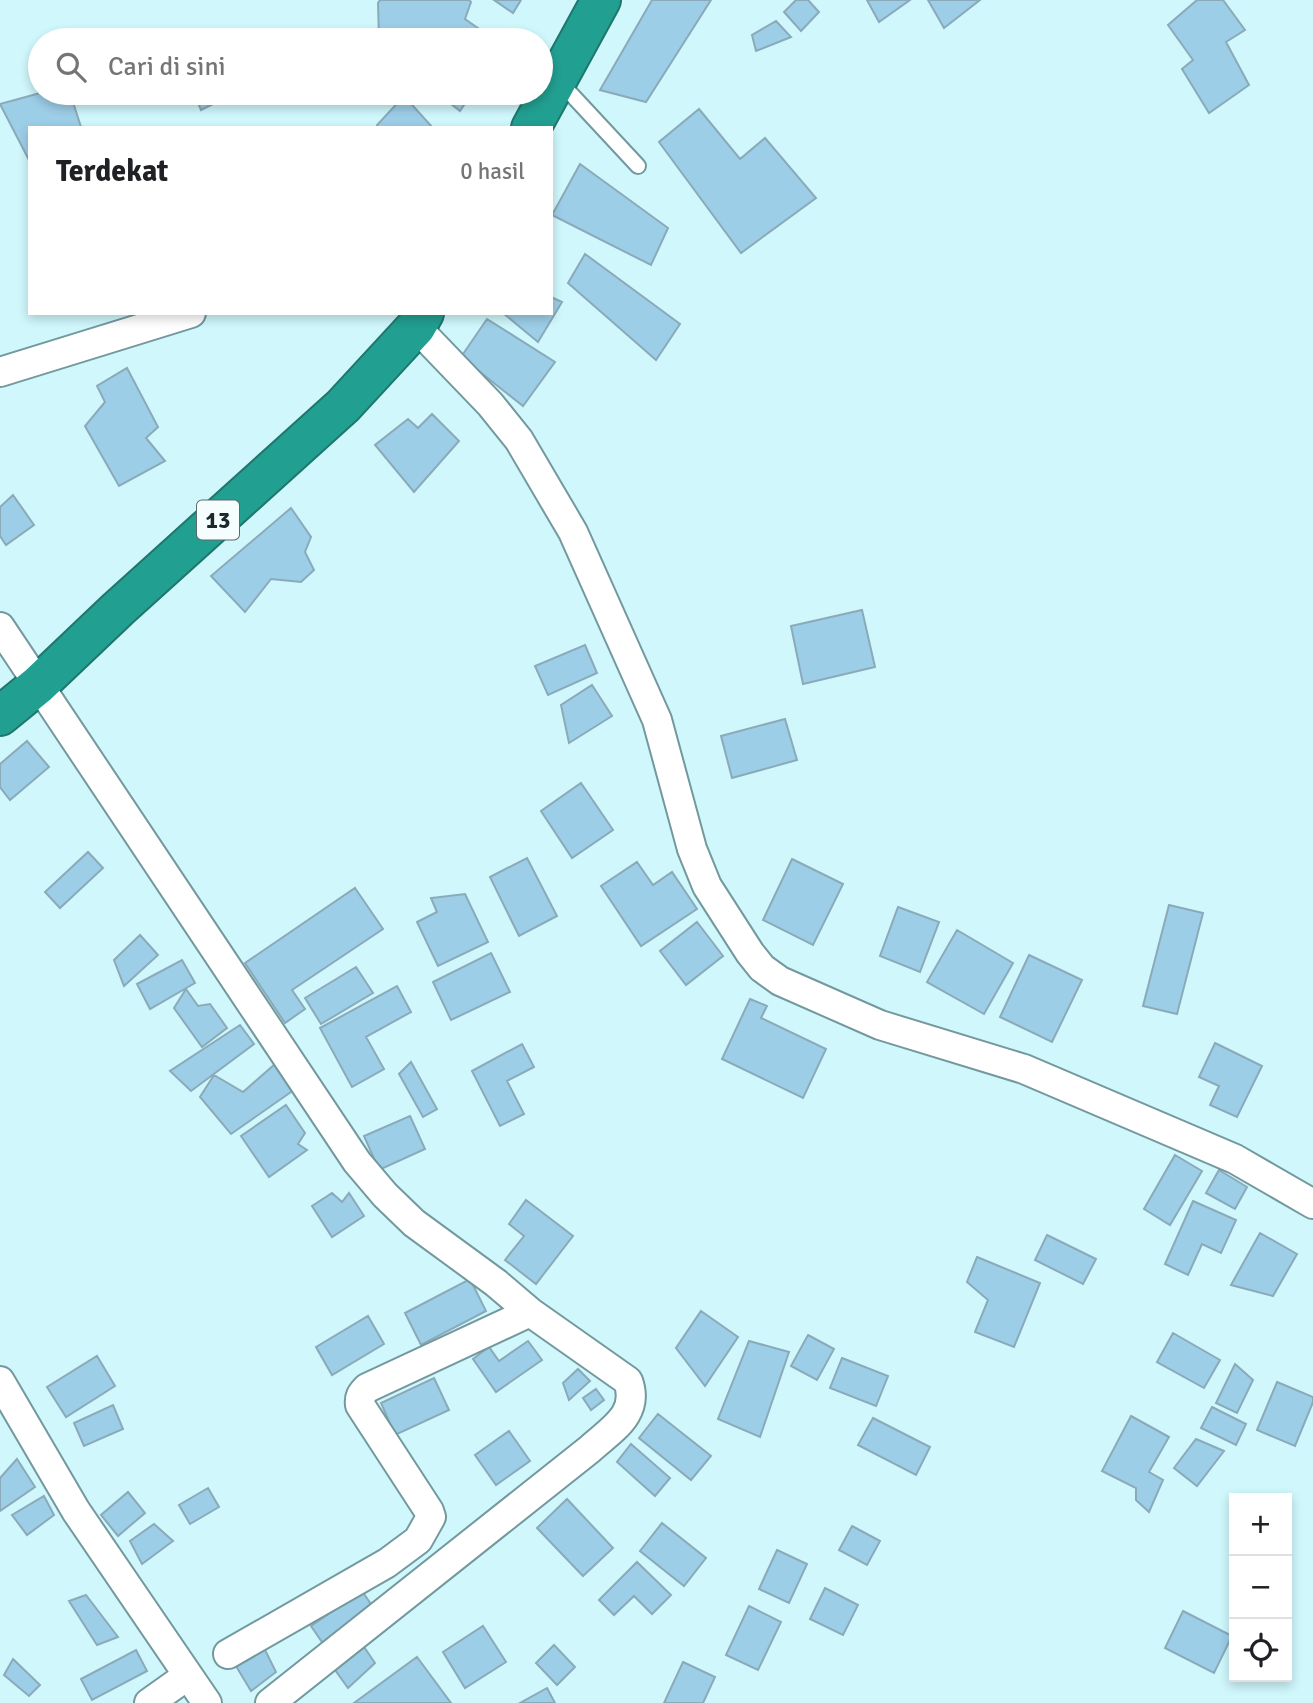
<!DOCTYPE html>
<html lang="id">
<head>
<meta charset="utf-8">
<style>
  :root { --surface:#fff; --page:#f2f2f2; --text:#202124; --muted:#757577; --line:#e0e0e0 }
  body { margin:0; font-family:Signika,sans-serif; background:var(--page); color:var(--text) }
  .controls { position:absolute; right:21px; bottom:21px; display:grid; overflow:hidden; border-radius:0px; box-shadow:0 4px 10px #0003 }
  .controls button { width:63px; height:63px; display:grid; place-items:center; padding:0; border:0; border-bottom:2px solid var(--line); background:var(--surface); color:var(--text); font:35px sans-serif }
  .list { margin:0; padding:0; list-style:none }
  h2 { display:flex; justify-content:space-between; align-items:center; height:91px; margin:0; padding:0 28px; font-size:30px }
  h2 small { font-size:23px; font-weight:400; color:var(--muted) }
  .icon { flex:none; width:38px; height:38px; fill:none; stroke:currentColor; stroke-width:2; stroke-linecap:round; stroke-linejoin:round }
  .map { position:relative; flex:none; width:1313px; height:1703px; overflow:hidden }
  .search { position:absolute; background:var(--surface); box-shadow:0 4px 10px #0003; left:28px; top:28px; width:525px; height:77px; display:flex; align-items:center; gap:18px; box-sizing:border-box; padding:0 24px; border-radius:38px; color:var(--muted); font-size:26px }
  .panel { position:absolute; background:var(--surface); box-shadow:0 4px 10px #0003; left:28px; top:126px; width:525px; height:189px; border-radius:0px }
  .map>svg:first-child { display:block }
  .building { fill:#9dcee7; stroke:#8aaab9; stroke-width:2 }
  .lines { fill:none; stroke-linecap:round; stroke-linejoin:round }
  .lane-casing { stroke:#73989d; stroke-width:18 }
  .street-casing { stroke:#73989d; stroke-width:32 }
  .highway-casing { stroke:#1f766d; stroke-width:42 }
  .lane { stroke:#fff; stroke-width:14 }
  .street { stroke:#fff; stroke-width:28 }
  .highway { stroke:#219f90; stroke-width:38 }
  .labels { text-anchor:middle; stroke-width:7; stroke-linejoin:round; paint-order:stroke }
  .shield { fill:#f5fdfe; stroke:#5c696a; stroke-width:2 }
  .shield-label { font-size:23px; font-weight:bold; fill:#1a292b }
</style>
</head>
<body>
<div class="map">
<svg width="1313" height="1703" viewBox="0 0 1313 1703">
  <rect width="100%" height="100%" fill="#cff7fc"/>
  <path class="building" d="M380 0H469L471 2 465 19 495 40H379L378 3Z
    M494 0H521L513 13Z
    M652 0H711L646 102 600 90Z
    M796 0H808L819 12 801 31 784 12Z
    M867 0H910L879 22Z
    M928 0H980L944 28Z
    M1197 0H1223L1245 30 1226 42 1249 85 1209 113 1182 69 1193 60 1168 25Z
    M776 21 791 37 756 51 752 35Z
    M40 93H70L81 127 30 128V162L0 104Z
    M194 93H230L231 95 201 110Z
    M437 93H472L460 111Z
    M404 96 433 128H379L377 125Z
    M699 109 740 159 765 138 816 198 741 253 659 142Z
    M580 164 668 228 651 265 552 215Z
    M585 254 680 324 656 360 568 283Z
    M551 297 562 302 538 342 503 313H551Z
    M487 319 555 362 523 406 461 357Z
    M127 368 158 427 146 438 165 461 119 486 85 426 105 402 97 386Z
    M432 414 459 441 414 492 375 445 408 419 418 428Z
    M13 495 34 525 6 545 0 536V507Z
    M291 508 311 537 305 552 314 570 301 582 271 579 245 612 211 576Z
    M862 610 875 667 803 684 791 626Z
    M585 645 597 673 548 695 535 666Z
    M592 685 612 716 569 743 561 705Z
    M785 719 797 760 732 778 721 736Z
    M27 741 49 767 10 800 0 787V764Z
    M581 783 613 830 572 858 541 811Z
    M88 852 103 868 60 908 45 892Z
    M527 858 557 916 519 936 490 877Z
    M792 859 843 884 813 945 763 920Z
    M637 862 653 885 672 872 697 909 641 946 601 886Z
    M355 888 383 929 292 990 305 1009 285 1023 245 963Z
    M465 894 488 942 438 966 417 922 437 912 431 898Z
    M1169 905 1203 913 1177 1014 1143 1006Z
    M898 907 939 922 920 972 880 956Z
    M697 922 723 956 686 985 660 951Z
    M957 930 1013 963 984 1014 927 982Z
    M140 935 158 955 124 986 114 960Z
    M491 953 510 992 451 1020 433 982Z
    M1029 955 1082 980 1052 1042 1000 1017Z
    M182 960 195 983 150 1009 137 984Z
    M356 967 373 993 321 1024 305 998Z
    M397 986 411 1012 366 1037 384 1069 352 1087 320 1028Z
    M186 989 198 1006 210 1004 227 1028 202 1047 174 1008Z
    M750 999 767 1006 761 1018 826 1049 803 1098 722 1059Z
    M240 1025 254 1044 191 1091 170 1071Z
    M1215 1043 1262 1066 1237 1117 1210 1105 1219 1086 1199 1077Z
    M522 1044 534 1067 507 1081 524 1114 500 1126 472 1071Z
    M283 1057 301 1085 231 1134 200 1097 214 1075 243 1092Z
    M411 1062 437 1109 423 1117 399 1074Z
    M286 1105 305 1133 298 1144 307 1150 269 1177 241 1136Z
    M410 1116 425 1149 379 1170 364 1136Z
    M1175 1155 1202 1171 1170 1225 1144 1209Z
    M1219 1170 1247 1187 1235 1209 1206 1193Z
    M332 1193 342 1202 349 1193 364 1216 332 1237 312 1206Z
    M526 1200 573 1236 536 1284 505 1260 524 1236 509 1224Z
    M1193 1201 1236 1220 1221 1253 1202 1244 1188 1275 1165 1264Z
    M1260 1233 1297 1254 1273 1296 1231 1285Z
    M1047 1235 1096 1259 1083 1284 1035 1260Z
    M977 1257 1040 1283 1014 1347 975 1332 988 1300 967 1282Z
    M470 1279 486 1311 421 1345 405 1313Z
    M701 1311 738 1337 705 1386 676 1348Z
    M368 1316 384 1344 332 1375 316 1347Z
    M1173 1333 1220 1360 1204 1388 1157 1362Z
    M808 1335 834 1349 817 1380 791 1366Z
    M528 1341 542 1360 496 1392 473 1359 489 1347 499 1361Z
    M749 1341 789 1352 760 1437 718 1419Z
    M97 1356 115 1386 66 1417 47 1387Z
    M842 1358 888 1376 876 1406 830 1388Z
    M1235 1364 1253 1380 1237 1413 1216 1403Z
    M578 1369 590 1381 569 1400 563 1383Z
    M434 1378 449 1410 395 1435 381 1403Z
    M1277 1382 1313 1397V1402L1295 1446 1257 1430Z
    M596 1389 604 1400 591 1410 583 1398Z
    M113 1405 123 1429 84 1446 74 1423Z
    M1212 1407 1246 1424 1236 1445 1201 1428Z
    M658 1414 711 1456 691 1480 639 1438Z
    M1131 1416 1169 1437 1149 1472 1163 1480 1149 1512 1136 1500V1488L1102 1471Z
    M873 1418 930 1447 916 1475 858 1445Z
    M509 1431 530 1461 496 1485 475 1455Z
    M1196 1439 1224 1451 1197 1486 1174 1468Z
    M631 1444 670 1478 655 1496 617 1462Z
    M17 1459 35 1487 0 1511V1478Z
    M208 1488 219 1507 190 1524 179 1505Z
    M128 1492 145 1513 118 1536 101 1515Z
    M44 1496 54 1515 27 1535 12 1515Z
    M567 1499 613 1548 583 1576 537 1528Z
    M662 1523 706 1558 684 1586 640 1551Z
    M154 1524 173 1541 142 1564 130 1541Z
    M852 1526 880 1541 867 1565 839 1550Z
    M777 1550 807 1564 789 1603 759 1589Z
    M637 1562 671 1595 652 1614 634 1596 614 1615 599 1600Z
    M825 1588 858 1605 843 1635 810 1619Z
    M362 1591 375 1610 324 1645 311 1626Z
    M86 1595 118 1637 97 1645 69 1601Z
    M749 1606 781 1622 758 1670 726 1655Z
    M1183 1611 1232 1636 1214 1673 1165 1648Z
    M483 1626 506 1662 465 1688 443 1652Z
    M360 1641 375 1663 348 1688 333 1667Z
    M554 1645 575 1667 557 1685 536 1663Z
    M263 1646 276 1672 251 1691 236 1666Z
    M136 1650 147 1671 92 1700 81 1679Z
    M417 1657 451 1703H354Z
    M13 1659 40 1685 29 1696 4 1675Z
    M683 1662 715 1677 703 1703H664Z
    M547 1688 555 1703H520Z"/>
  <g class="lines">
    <defs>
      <path id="lane" d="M558 80 638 166"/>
      <path id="street" d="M416 327 490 404 519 440 573 532 657 720 692 849 707 886 750 953 762 968 780 981 880 1025 1024 1069 1235 1159 1313 1204
        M0 372 191 313
        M0 627 357 1162 385 1195 414 1223 496 1283 530 1312 628 1381C640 1414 612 1429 590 1449L270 1703
        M0 1381 76 1511 207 1703
        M228 1654 387 1563 418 1540 431 1517 429 1511 360 1405C359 1397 361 1394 367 1388L530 1312
        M149 1703 187 1676"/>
      <path id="highway" d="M531 128 601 0
        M0 716 38 685 118 609 343 406 416 327 424 313"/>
    </defs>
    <use href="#lane" class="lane-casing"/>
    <use href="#street" class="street-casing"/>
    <use href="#highway" class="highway-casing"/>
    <use href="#lane" class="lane"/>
    <use href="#street" class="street"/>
    <use href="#highway" class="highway"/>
  </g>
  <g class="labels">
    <rect class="shield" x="197" y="500.5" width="42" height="39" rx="5"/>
    <g class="shield-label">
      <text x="218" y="528">13</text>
    </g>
  </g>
</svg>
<div class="controls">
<button>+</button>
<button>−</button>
<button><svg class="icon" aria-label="locate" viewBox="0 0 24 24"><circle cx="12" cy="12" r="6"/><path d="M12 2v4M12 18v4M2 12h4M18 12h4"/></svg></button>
</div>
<div class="search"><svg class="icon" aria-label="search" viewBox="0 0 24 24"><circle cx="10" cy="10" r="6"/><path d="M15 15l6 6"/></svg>Cari di sini</div>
<section class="panel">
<h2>Terdekat<small>0 hasil</small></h2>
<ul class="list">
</ul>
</section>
</div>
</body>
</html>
